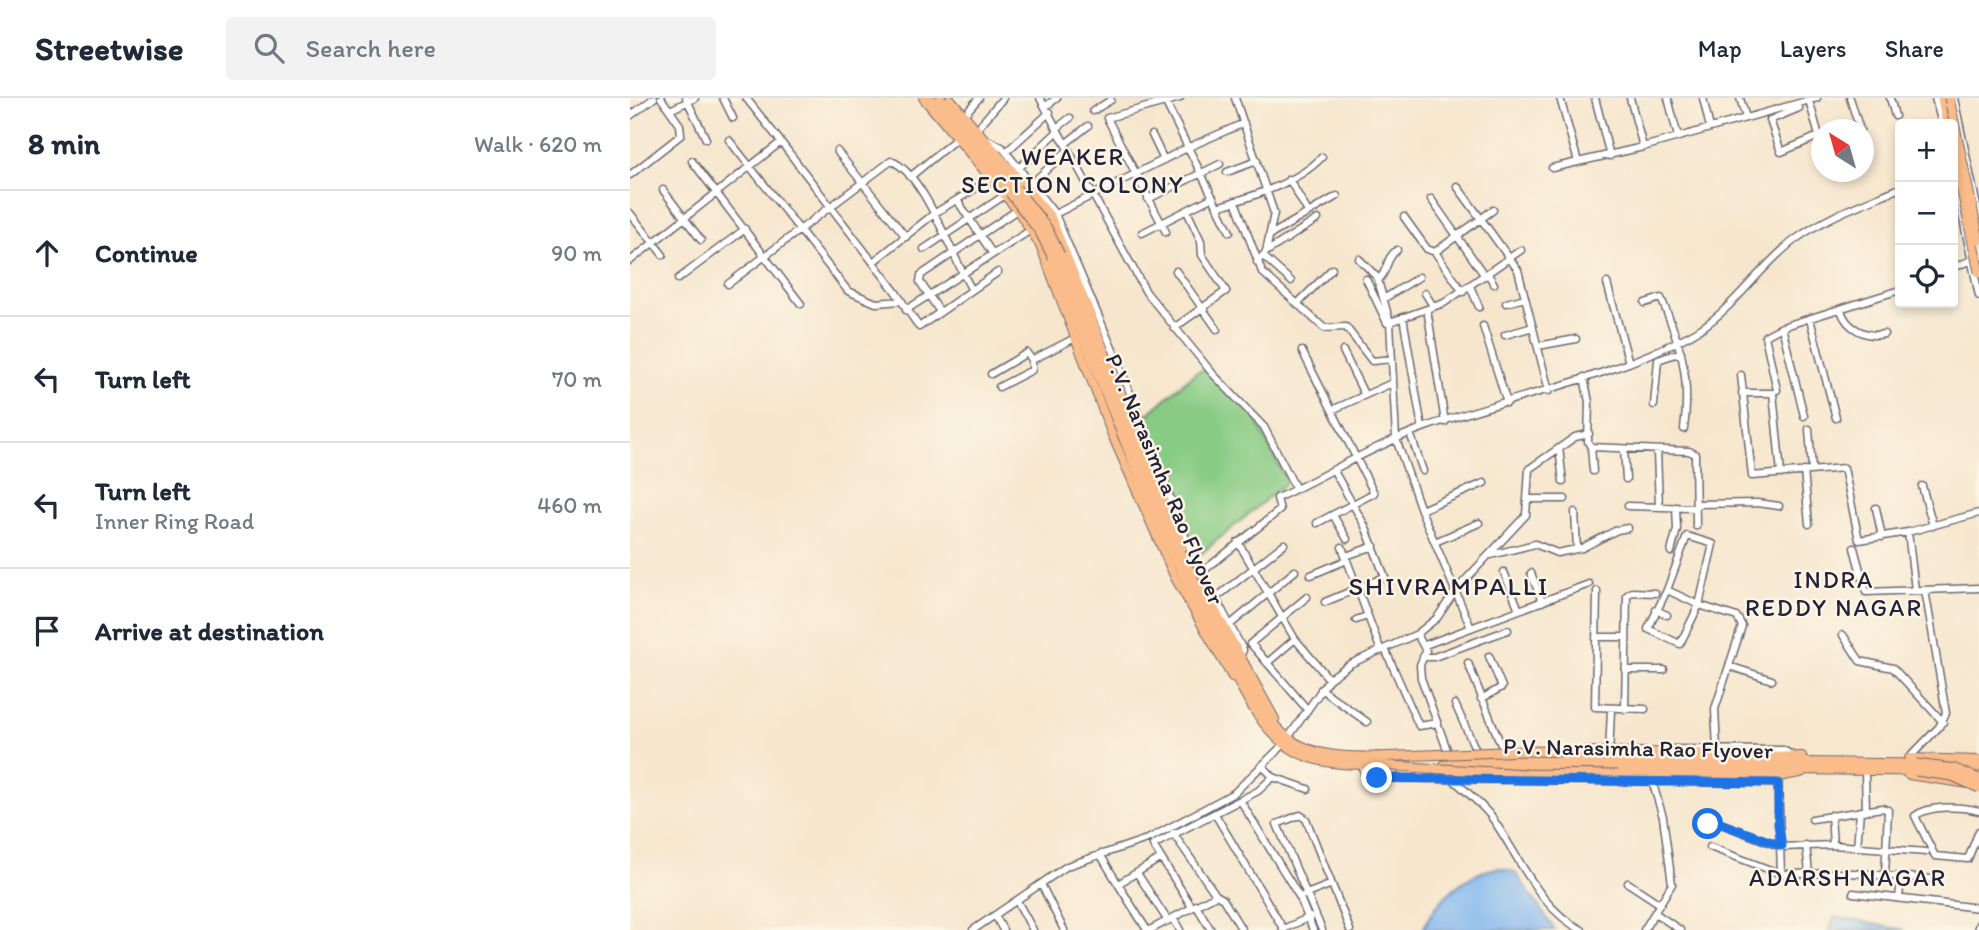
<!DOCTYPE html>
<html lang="en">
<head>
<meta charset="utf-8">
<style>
  :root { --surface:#fff; --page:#f2f2f3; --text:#1f2937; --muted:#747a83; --line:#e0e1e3 }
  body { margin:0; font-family:Itim,sans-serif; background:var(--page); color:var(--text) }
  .controls { position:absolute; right:21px; top:21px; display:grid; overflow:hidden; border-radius:7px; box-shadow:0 4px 10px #0003 }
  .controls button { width:63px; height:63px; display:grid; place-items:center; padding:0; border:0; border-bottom:2px solid var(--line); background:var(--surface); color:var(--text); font:35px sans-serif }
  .compass { position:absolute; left:1181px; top:21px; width:63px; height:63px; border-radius:50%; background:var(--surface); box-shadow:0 4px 10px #0003; rotate:323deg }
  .stop { position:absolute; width:21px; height:21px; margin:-16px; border:5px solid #1a73e8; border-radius:50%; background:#fff }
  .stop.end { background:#1a73e8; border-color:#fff; box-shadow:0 2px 7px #0008 }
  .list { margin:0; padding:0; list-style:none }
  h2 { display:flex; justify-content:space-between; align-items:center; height:91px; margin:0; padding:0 28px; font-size:30px }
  h2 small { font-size:23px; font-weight:400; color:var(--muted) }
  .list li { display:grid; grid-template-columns:46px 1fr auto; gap:21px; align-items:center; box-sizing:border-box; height:126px; padding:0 28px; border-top:2px solid var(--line) }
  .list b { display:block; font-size:26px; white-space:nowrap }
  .list p { margin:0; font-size:23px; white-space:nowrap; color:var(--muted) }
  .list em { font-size:23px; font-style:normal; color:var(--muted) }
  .icon { flex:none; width:38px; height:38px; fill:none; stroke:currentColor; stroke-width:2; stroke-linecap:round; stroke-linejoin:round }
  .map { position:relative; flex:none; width:1349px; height:832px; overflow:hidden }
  header { display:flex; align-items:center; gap:42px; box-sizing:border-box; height:98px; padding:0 35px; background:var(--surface); border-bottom:2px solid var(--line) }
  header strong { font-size:33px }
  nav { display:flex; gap:38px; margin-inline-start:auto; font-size:24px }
  .search { width:490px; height:63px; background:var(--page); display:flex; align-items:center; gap:18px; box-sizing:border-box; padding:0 24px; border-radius:7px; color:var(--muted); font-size:26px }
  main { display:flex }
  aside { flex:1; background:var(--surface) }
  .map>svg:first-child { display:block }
  .green { fill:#88cb84; stroke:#557660; stroke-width:2 }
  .water { fill:#7eb6ee; stroke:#506c94; stroke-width:2 }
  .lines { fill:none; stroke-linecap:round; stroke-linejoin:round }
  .minor-casing { stroke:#6c676e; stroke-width:9 }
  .major-casing { stroke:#6c676e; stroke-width:10 }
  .highway-casing { stroke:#6c676e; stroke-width:11 }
  .minor { stroke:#fff; stroke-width:6 }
  .major { stroke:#f9bc8a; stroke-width:8 }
  .highway { stroke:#f9bc8a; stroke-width:9 }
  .highway-bridge-casing { stroke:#6c676e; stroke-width:11; stroke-linecap:butt }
  .highway-bridge { stroke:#f9bc8a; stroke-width:9 }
  .route { stroke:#1a73e8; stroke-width:9 }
  .labels { text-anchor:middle; stroke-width:5; stroke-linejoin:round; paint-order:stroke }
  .street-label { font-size:23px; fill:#22223b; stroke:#fcf5e5 }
  .neighbourhood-label { font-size:24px; letter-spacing:2px; fill:#22223b; stroke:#fcf5e5 }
  .quarter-label { font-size:26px; letter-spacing:2px; fill:#22223b; stroke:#fcf5e5 }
</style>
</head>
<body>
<header>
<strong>Streetwise</strong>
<div class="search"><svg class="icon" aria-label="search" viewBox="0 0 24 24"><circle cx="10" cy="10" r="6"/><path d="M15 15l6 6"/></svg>Search here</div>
<nav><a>Map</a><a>Layers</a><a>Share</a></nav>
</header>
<main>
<aside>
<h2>8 min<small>Walk · 620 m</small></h2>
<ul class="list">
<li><svg class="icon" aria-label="ahead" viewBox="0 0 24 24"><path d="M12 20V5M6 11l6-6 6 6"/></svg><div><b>Continue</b></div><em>90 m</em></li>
<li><svg class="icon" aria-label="left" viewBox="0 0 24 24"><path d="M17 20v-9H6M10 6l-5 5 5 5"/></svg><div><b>Turn left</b></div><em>70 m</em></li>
<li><svg class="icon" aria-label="left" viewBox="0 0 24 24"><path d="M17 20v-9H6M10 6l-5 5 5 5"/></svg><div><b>Turn left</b><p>Inner Ring Road</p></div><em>460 m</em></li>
<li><svg class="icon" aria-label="arrive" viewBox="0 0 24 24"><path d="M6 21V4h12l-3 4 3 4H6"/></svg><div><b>Arrive at destination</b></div></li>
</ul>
</aside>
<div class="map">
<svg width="1349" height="832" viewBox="0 0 1349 832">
  <rect width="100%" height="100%" fill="#fcf5e5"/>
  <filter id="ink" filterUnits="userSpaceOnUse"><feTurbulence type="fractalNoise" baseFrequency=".0143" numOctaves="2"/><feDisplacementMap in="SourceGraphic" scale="14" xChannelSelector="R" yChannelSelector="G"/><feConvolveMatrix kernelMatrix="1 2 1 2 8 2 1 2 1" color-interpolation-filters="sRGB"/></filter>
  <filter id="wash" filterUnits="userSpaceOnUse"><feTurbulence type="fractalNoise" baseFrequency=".00686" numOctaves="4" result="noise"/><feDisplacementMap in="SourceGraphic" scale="28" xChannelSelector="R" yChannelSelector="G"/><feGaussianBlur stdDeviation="1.57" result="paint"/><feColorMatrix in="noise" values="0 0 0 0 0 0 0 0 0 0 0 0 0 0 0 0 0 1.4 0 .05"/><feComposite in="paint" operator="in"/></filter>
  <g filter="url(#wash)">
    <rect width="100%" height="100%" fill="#f6e6cd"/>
    <path class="green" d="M578 271 625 319 657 384 567 459 516 318 566 274Z"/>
    <path class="water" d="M870 770 885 774 925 832H793C805 802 837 773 870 770Z
      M1205 819 1274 832H1199Z"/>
  </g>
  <g filter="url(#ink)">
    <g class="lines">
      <defs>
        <path id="minor" d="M56 0 76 41
          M93 0 103 20
          M410 0 516 194 583 276 634 329 666 391
          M605 0 644 115 636 154 627 164
          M930 0 948 64
          M965 0 980 58
          M1000 0 1013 49
          M1038 0 1048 39
          M1073 0 1080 30
          M1110 0 1116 20
          M1220 0 1230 32
          M1260 0 1265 18
          M1305 0 1312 26
          M1324 0 1349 118
          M534 1 600 134
          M416 8 427 0
          M1169 10 1140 22 1151 54 1189 38 1179 2
          M40 12 65 0
          M463 13 481 2
          M334 17 349 0
          M0 18 24 0
          M427 30 440 20
          M347 31 373 0
          M522 37 534 62
          M356 41 372 49 425 116 488 264 560 451 613 552 610 559
          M99 42 218 193 246 205 271 203
          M151 44 265 193 289 229 368 174
          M435 46 458 28
          M207 53 276 139
          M376 54 420 14
          M62 63 171 206
          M389 70 428 33
          M922 70 1013 49 1187 0
          M1323 73 1349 198
          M597 74 627 63
          M0 77 51 37 50 27 31 0
          M280 79 326 41
          M659 81 678 114
          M401 86 438 52
          M827 88 888 172 919 293
          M33 92 71 142
          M518 101 590 66
          M801 101 855 178
          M327 102 362 155
          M605 103 632 174 694 230 716 229 742 263 762 261
          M587 109C621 99 668 85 692 59
          M0 115 33 157
          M425 116 559 49 614 25
          M774 119 797 151 805 154 863 112
          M536 134 477 20 550 0
          M512 135 583 99
          M642 136 707 98
          M294 151 375 97
          M636 154 688 121
          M805 154 833 194
          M633 158 661 183
          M729 161 747 179 760 224 766 341 791 412 841 530
          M0 163 151 44 116 0
          M243 164 305 115 361 81
          M1323 170 1341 162
          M546 173 587 231
          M858 176 864 186
          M48 181 115 131
          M736 181 757 225 814 205 891 152
          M748 182C758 175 755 160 767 152
          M977 185 999 265
          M98 186 261 63C294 74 323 162 342 192
          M840 188 849 209
          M795 195 803 208
          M755 200 789 179
          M876 205 895 200
          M1015 205 1031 200C1051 247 1061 279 1054 331
          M667 206 702 171
          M797 211 815 324
          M276 212 421 119
          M1211 212C1216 230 1236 240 1254 236
          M310 214 290 184 291 177 387 112
          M773 219 792 330
          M1180 221 1206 320
          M853 228 877 305
          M1152 229 1174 318
          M544 230 596 193 572 157 571 143 557 113
          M875 237 903 229
          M908 248 946 241
          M672 253 744 395 687 425
          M713 253 734 296
          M402 262 445 240
          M361 276 397 255 402 262V272L369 289
          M1111 277 1122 378 1214 370 1229 442 1278 434 1349 415
          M954 279 959 304 958 344 961 349 1059 353 1065 356 1066 428
          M1147 292 1135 238 1152 229 1270 192
          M1112 295H1143L1151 376
          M1024 307 1028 262 1051 254
          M702 312 762 285
          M1179 331 1182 372
          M780 335 793 373
          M961 349 963 373
          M929 350 933 384
          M994 351 996 381
          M1027 353 1029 409
          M1174 373 1179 426
          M1292 388 1303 428
          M897 401H935
          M1066 406 1127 405 1149 408
          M998 408 1066 410
          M1246 410 1252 439
          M791 412 854 385
          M945 414 947 451
          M703 417 717 441
          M1278 434 1285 492
          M608 444 665 541 699 581
          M805 444 849 425
          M712 449 751 553
          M1224 450 1236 494 1349 490
          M1041 454 1047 431 1046 409
          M861 457 905 446 927 455 952 450 987 432 998 430
          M716 458 744 448
          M572 474 650 412 647 400C695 378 741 349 790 331 880 298 975 283 1060 237 1102 215 1128 169 1166 141 1197 118 1235 105 1270 90
          M874 474 889 512
          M901 475 912 504
          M681 477 717 462
          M1037 492 1018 531 1050 546 1069 507 1037 492 1057 438 1083 446 1069 507 1107 519 1112 528 1085 611 1087 651
          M967 493 965 609 1015 611
          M587 499 654 446
          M695 504 755 479 735 428 704 373
          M1026 512 1037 517
          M726 522 737 518
          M601 526 665 473
          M787 536 796 553 790 567 791 580 819 657
          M1213 537 1230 563 1263 570 1313 624
          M966 539H994
          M620 546 677 499
          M621 546 676 610
          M795 547 959 486
          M755 551 789 628 808 625
          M793 559H804L878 532
          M637 565 665 541
          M838 565 875 657
          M1099 568 1142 582
          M995 572H1034
          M691 591 737 624
          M851 601 872 589 859 558
          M825 606 848 657
          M995 611 997 497 1002 494 1025 495
          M660 637 699 581 720 566 787 536 807 520 826 492 896 417 899 371 945 339 959 336
          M1034 651 1153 652 1162 657
          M979 658 981 611
          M1279 660 1309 629 1316 615 1295 492
          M633 668 643 679 678 691
          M732 668 736 679 747 680 1148 685
          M1235 675 1236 712
          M820 679C834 691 848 703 860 717 888 755 908 811 952 832
          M1148 681 1151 776
          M610 702 670 800 683 832
          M1349 713C1332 708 1299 707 1285 718L1305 758 1338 761 1349 733
          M585 716 654 832
          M1201 717 1203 747
          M1182 721 1252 710 1258 712 1255 778
          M1075 733 1078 726 1084 723 1152 749 1203 747 1296 754
          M543 735 586 797 593 801 612 832
          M1176 747 1179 775
          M1080 749 1151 776 1222 775 1302 781
          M1227 749 1230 713
          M470 756 488 786
          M531 760 562 809
          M507 775 538 823
          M998 785 1030 806
          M411 786 434 832
          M1223 795 1349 810
          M674 797 702 786
          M1269 800 1271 781
          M387 803 403 832
          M566 807 581 832
          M1025 815 1050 832
          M365 817 373 832
          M543 820 550 832
          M653 831 680 819
          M343 832 437 768 520 740 604 695 652 648
          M517 832 488 786 531 760 523 747 628 693 643 679
          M520 832 586 797
          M692 832 647 726 670 717 676 721 720 832
          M1014 832 1042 786 1033 719 1022 683
          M1347 832 1349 826"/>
        <path id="major" d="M293 0 387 112 410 147 482 337 545 480 602 579
          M320 0 421 119 553 449
          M574 492 645 621
          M1137 659 1172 658
          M1279 660 1349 662
          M1278 677 1339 686"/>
        <path id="highway" d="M300 0 380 95
          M310 0 386 90
          M1312 0 1317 26
          M430 157C483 291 531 426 600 552 616 581 631 619 658 640 685 660 717 659 750 659
          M423 160C476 295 525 432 595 559 613 591 628 628 659 649 686 668 719 666 751 667
          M988 654 1142 657
          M823 660 1286 666
          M814 667 1286 673
          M1323 669H1349
          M988 677 1141 680 1172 674"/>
      </defs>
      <use href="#minor" class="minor-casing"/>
      <use href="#major" class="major-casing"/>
      <use href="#highway" class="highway-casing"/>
      <use href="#minor" class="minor"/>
      <use href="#major" class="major"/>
      <use href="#highway" class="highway"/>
      <defs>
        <path id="highway-bridge" d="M1319 0 1349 142
          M1323 51 1349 174
          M386 90 417 130 430 157
          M380 95 410 134 423 160
          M745 659 896 653 988 654
          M1286 666 1325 671 1349 681
          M745 667 896 676 988 677
          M1286 673 1322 678 1349 690"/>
      </defs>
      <use href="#highway-bridge" class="highway-bridge-casing"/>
      <use href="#highway-bridge" class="highway-bridge"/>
    </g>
  </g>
  <g class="lines" filter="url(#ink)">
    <path class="route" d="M747 680 1148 685V726L1152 748 1084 723 1078 726"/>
  </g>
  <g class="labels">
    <g class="street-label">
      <text transform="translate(535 381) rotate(67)" y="8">P.V. Narasimha Rao Flyover</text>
      <text transform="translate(1008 650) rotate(1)" y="8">P.V. Narasimha Rao Flyover</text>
    </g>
    <g class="neighbourhood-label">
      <text x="443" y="67">WEAKER<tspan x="443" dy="28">SECTION COLONY</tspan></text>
      <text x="1204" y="490">INDRA<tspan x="1204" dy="28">REDDY NAGAR</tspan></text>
      <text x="1218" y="788">ADARSH NAGAR</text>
    </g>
    <g class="quarter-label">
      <text x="819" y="497">SHIVRAMPALLI</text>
    </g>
  </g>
</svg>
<div class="controls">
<button>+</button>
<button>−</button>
<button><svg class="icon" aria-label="locate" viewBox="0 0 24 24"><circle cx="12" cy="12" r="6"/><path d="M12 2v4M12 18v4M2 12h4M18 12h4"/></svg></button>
</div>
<svg class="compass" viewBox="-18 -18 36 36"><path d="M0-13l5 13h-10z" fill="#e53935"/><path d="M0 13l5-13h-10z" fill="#747a83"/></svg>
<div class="stop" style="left:1078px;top:726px"></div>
<div class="stop end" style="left:747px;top:680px"></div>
</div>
</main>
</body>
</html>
